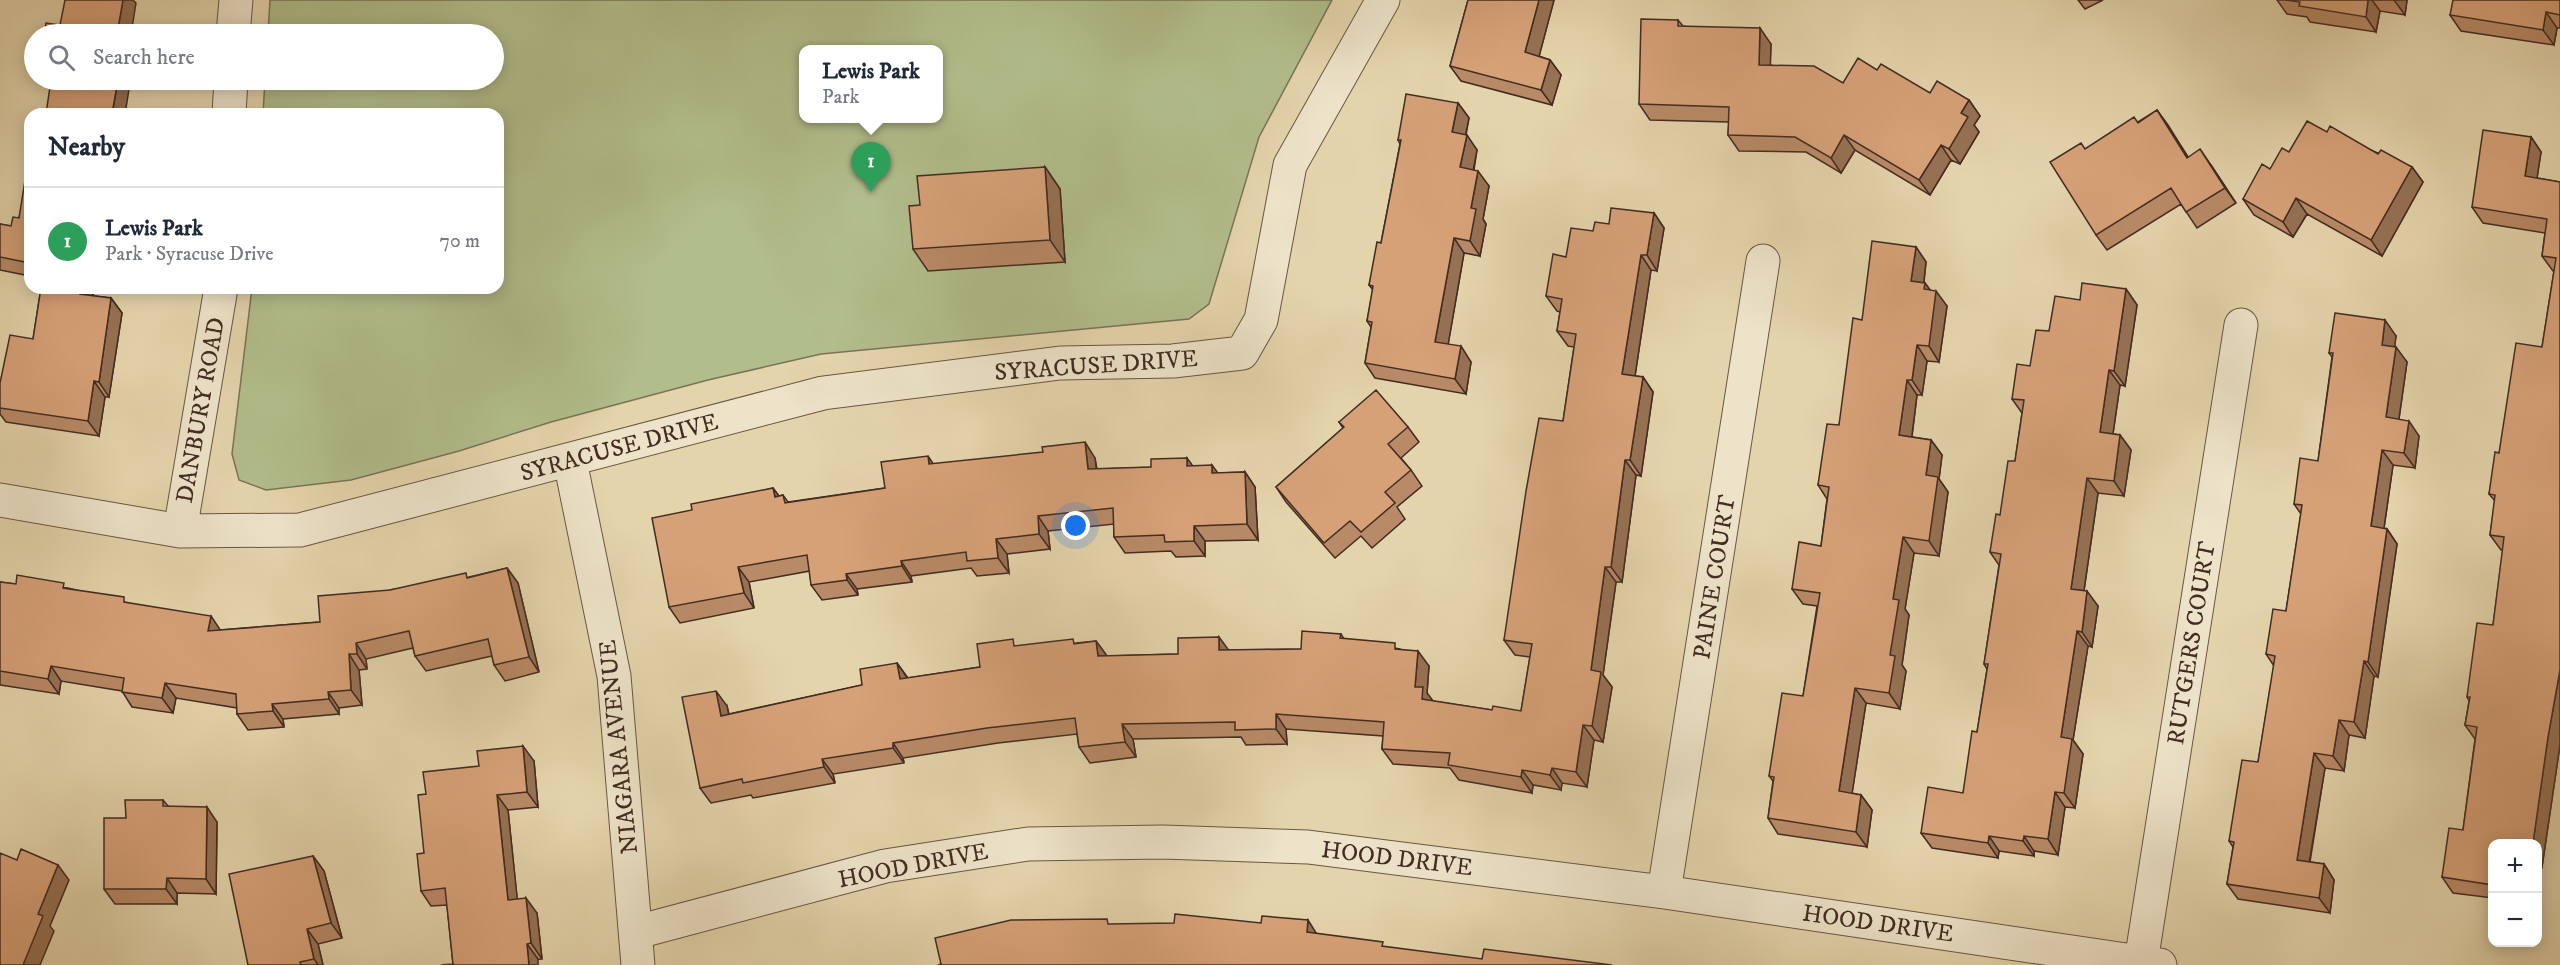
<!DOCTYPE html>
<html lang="en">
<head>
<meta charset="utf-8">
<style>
  :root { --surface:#fff; --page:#f2f2f3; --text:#1f2937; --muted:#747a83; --line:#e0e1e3; --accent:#db2777 }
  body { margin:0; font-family:"IM FELL DW Pica",serif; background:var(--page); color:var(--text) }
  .controls { position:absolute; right:18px; bottom:18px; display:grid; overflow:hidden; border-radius:12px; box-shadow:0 3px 15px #0003 }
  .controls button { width:54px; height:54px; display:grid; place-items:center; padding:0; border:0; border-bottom:2px solid var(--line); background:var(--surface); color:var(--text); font:30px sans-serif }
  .you { position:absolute; left:1076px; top:526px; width:21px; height:21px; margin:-15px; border:4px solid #fff; border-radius:50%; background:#1a73e8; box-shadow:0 0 0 9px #1a73e833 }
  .badge { display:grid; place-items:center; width:39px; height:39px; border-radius:50%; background:var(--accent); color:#fff; font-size:20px; font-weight:700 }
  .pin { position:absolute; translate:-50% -50px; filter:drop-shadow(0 2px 3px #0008) }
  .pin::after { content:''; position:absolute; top:32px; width:21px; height:18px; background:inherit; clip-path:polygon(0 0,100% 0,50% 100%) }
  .popup { position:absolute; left:799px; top:45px; width:144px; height:78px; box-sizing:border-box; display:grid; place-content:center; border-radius:12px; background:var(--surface); filter:drop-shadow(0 2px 4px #0005); font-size:20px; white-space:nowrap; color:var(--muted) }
  .popup b { font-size:22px; color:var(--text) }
  .popup::after { content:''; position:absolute; left:50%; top:100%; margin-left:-12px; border:12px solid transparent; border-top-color:var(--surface) }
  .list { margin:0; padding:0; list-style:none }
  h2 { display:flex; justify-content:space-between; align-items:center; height:78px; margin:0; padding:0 24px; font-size:26px }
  h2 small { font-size:20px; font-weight:400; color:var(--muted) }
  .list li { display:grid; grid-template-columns:39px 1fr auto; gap:18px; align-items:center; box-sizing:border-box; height:108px; padding:0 24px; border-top:2px solid var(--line) }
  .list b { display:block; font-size:22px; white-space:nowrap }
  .list p { margin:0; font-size:20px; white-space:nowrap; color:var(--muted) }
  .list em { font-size:20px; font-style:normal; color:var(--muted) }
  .icon { flex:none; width:33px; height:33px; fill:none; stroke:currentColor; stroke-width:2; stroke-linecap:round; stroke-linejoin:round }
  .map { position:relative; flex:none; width:2560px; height:965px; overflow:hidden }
  .search { position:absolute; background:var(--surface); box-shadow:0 3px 15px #0003; left:24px; top:24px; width:480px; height:66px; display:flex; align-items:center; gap:15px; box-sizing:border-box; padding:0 21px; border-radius:33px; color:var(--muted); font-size:22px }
  .panel { position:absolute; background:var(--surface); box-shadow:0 3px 15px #0003; left:24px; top:108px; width:480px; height:186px; border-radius:18px }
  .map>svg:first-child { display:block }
  .green { fill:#b1bd8b; stroke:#7a7456; stroke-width:1.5; fill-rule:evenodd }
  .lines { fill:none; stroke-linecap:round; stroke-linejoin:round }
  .minor-casing { stroke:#6a5644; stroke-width:35 }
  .minor { stroke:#ede3c9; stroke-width:33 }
  .wall { fill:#b98a67; stroke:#422c22; stroke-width:1.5 }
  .shaded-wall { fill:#967154; stroke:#422c22; stroke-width:1.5 }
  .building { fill:#d7a178; stroke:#422c22; stroke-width:1.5 }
  .labels { text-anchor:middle; stroke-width:4.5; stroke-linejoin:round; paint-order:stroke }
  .street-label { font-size:24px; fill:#422c22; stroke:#ede3c9 }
</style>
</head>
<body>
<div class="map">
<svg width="2560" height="965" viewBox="0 0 2560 965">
  <rect width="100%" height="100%" fill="#e4d4ac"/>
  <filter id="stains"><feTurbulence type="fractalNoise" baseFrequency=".00333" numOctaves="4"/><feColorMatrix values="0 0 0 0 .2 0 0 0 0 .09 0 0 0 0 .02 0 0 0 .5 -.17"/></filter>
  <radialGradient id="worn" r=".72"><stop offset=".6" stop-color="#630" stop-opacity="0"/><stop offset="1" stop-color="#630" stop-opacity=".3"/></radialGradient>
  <path class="green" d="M270 0H1332L1259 137 1209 304 1189 319 821 354 708 380 551 422 459 451 351 480 266 490 239 480 232 454 252 288H498V114H263L265 80H494V34H268ZM804 50H938V118H804Z"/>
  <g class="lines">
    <defs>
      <path id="minor" d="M233 34 236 0
        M229 114 231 80
        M570 461 614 676 638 965
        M0 500 180 531 300 530 823 393 1060 363 1173 361 1242 353 1261 320 1290 165 1383 0
        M180 531 221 288
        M1664 892 1763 261
        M637 932 885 866 1028 844 1163 842 1308 847 1664 892 2160 965
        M2141 962 2241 325"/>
    </defs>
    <use href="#minor" class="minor-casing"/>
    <use href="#minor" class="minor"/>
  </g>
  <path class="wall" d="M1468 0H1554L1539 56 1550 60 1561 75 1552 105 1461 81 1450 66Z
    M2078 0H2103L2085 9Z
    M2277 0H2407L2405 15 2380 11 2376 32 2310 22 2307 17 2287 14Z
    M2560 0V28H2557L2554 45 2461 31 2450 15Z
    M1678 20 1683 26 1771 44 1770 65 1843 83 1877 70 1930 93 1969 100 1980 116 1974 125 1979 132 1960 164 1951 160 1930 195 1855 150 1841 173 1806 152 1739 151 1728 135 1729 122 1650 120 1639 104Z
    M44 80H128L130 83 50 87Z
    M1458 103 1469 118 1466 135 1477 150 1474 170 1489 186 1483 219 1486 224 1480 256 1464 253 1448 344 1471 362 1466 394 1375 378 1365 363 1371 327 1367 321 1373 290 1369 285 1381 243 1400 144 1398 140Z
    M2157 110 2188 157 2211 165 2236 203 2197 228 2181 204 2107 250 2096 235 2085 149 2138 122Z
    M2327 132 2412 167 2423 182 2382 256 2307 214 2293 237 2254 215 2243 199 2270 169 2289 152Z
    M2531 137 2541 152 2537 178 2560 182V745L2542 867 2538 866V843H2493V898L2453 893 2442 877 2463 830 2475 739 2465 725 2469 701 2467 697 2493 625 2503 550H2501L2490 535 2495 501 2489 494 2499 453 2542 347 2554 271H2553L2542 256 2545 233 2483 223 2472 207Z
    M1045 167 1060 189 1065 262 928 271 913 249 920 205Z
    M30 169V276L0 270V224L11 226 19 218Z
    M1654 213 1664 228 1657 271 1651 270 1635 376 1643 377 1653 392 1641 476 1636 475 1622 582H1616L1603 675 1612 687 1603 742 1594 740 1587 787 1562 783 1561 790 1533 785 1532 793 1459 780 1450 768 1393 764 1382 749 1383 736 1286 729 1287 744 1246 745 1241 737 1133 739 1136 757 1090 763 1079 747 1077 734 998 743 903 758 904 763 833 774 835 783 753 798 751 795 711 803 700 788 727 706 729 714 862 685 897 663 908 678 980 667 1018 646 1076 643 1096 641 1107 656 1178 654 1228 650 1301 649 1341 634 1344 639 1400 649 1429 666 1427 693 1432 701 1492 710 1521 711 1530 657 1515 655 1504 640 1563 421 1574 347 1568 346 1557 331 1560 312 1557 311 1546 296 1566 257 1593 231 1609 224Z
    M1916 247 1926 262 1924 283H1925L1930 290 1947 306 1939 362 1927 361 1922 395H1917L1912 437 1931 440 1942 455 1939 479 1948 492 1939 556 1914 553 1905 609 1909 615 1902 665 1906 671 1900 709 1866 703 1852 793 1861 795 1872 810 1867 847 1778 834 1768 818 1773 781 1769 776 1803 696 1817 606 1803 604 1792 589 1821 546 1827 499 1818 485 1839 425 1862 320Z
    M41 288H94L93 296 111 298 122 313 109 397H105L99 436 6 422 0 414V383L33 339Z
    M2126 289 2137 305 2125 386 2120 385 2113 434 2120 435 2131 450 2124 496 2098 493 2084 591 2098 606 2092 647 2088 646 2073 740 2083 754 2075 808 2065 807 2058 855 2034 851V856L1999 851 1998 858 1932 848 1921 833 1963 793 1977 732 1987 669 1984 664 1999 565 1990 552 2015 461 2022 413 2012 399 2049 331 2080 300Z
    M2396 336 2394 347 2407 362 2399 419 2419 436 2415 468 2393 465 2384 528 2387 529 2397 544 2378 677 2374 676 2365 738 2349 735 2344 771 2325 768 2310 862 2324 864 2334 880 2330 913 2238 899 2227 884 2233 847 2229 841 2258 762 2274 666 2266 654 2286 611 2301 514 2294 504 2318 461 2332 357 2329 353Z
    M1339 422 1408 427 1419 442 1401 458 1411 470 1422 486 1397 507 1405 519 1372 548 1361 536 1335 558 1286 502 1276 487 1343 428Z
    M1095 458 1097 469 1193 466 1218 473 1245 472 1255 487 1258 540 1205 541V556L1176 557 1171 551 1125 553 1114 537V524L1048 531 1050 549 1007 554 1009 573 977 576 971 568 911 576 912 582 857 589 858 595 822 600 811 585 810 571 749 582 754 608 680 623 669 607 692 510 773 488 779 496 783 495 788 502 885 488 933 464Z
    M507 568 518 583 539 672 505 681 494 665 492 656 426 671 415 656 413 648 366 659 367 669 359 670 362 705 339 708V714L283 719 284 727 248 730 237 714V708L176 698 173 713 132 707 122 691 61 681 59 694 0 685V582L16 584 68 588 128 603 220 630 320 622 390 590 469 577Z
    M534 761 538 807 508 810 517 899 537 913 542 959 453 964 447 905 431 906 421 891 424 853 426 794Z
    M163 800 168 806 217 822 216 894 177 893V904H115L104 889 126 818Z
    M313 856 324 871 342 938 318 944 323 965H248Z"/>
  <path class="shaded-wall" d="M123 0H133L136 3 131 34H117Z
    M1539 0H1554L1536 68 1525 52Z
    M2368 0H2372L2380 11 2376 32 2366 17Z
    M2394 0H2407L2405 15Z
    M2546 12 2557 28 2554 45 2543 30Z
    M1760 28 1771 44 1770 80 1759 65Z
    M1550 60 1561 75 1552 105 1541 90Z
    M118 80H128L130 83 125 114H112Z
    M1969 100 1980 116 1974 125 1979 132 1960 164 1949 149 1961 113Z
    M1458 103 1469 118 1463 147 1452 132Z
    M2157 110 2168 125 2198 173 2187 158Z
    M1467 135 1477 150 1471 182 1460 167Z
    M1844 135 1855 150 1841 173 1831 158Z
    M2531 137 2541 152 2535 191 2525 176Z
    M1941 145 1951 160 1930 195 1919 180Z
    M2200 149 2211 165 2236 203 2225 188Z
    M1045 167 1060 189 1065 262 1050 240Z
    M2412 167 2423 182 2382 256 2371 240Z
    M1478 171 1489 186 1483 219 1486 224 1480 256 1470 241 1471 208Z
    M2296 198 2307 214 2293 237 2283 222Z
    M1654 213 1664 228 1657 271 1647 255Z
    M1454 238 1464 253 1446 357 1435 342Z
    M1916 247 1926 262 1922 296 1911 281Z
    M1641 255 1651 270 1633 389 1622 374Z
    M1925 283 1935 297 1936 291 1947 306 1939 362 1929 346 1924 289Z
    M81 288H94L90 309 80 294Z
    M2126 289 2137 305 2125 386 2114 371Z
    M111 298 122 313 109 397 99 382Z
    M2385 320 2396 336 2393 360 2382 345Z
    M1917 345 1927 361 1922 395 1912 380Z
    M1461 346 1471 362 1466 394 1455 379Z
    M2396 347 2407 362 2397 432 2386 417Z
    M2109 370 2120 385 2111 447 2100 432Z
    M1643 377 1653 392 1641 476 1630 460Z
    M1907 380 1917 395 1910 450 1899 435Z
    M94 381 105 397 99 436 88 421Z
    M2409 421 2419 436 2415 468 2404 453Z
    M2120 435 2131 450 2124 496 2114 481Z
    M1931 440 1942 455 1939 479 1948 492 1939 556 1929 541 1926 475Z
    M1085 442 1095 458 1098 485 1088 469Z
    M2382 450 2393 465 2382 542 2371 526Z
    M928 456 938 471 929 464Z
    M1187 458 1198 473 1187 466Z
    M1625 460 1636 475 1622 582 1611 567Z
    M1212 465 1223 480 1212 473Z
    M1245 472 1255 487 1258 540 1247 524Z
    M2087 478 2098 493 2082 604 2071 589Z
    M773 488 784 503 775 497Z
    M1038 516 1048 531 1050 549 1039 534Z
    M1194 526 1205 541V556L1194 541Z
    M2387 529 2397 544 2378 677 2368 662Z
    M1903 537 1914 553 1905 609 1909 615 1902 665 1906 671 1900 709 1889 693 1890 655 1893 599Z
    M996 539 1007 554 1009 573 998 558Z
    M901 561 911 576 912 582 902 566Z
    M738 567 749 582 754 608 744 593Z
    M1605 567 1616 582 1603 675 1612 687 1603 742 1592 726 1591 670Z
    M507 568 518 583 539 672 529 657Z
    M846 574 857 589 858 595 847 580Z
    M2087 591 2098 606 2092 647 2082 632Z
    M211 616 221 631H208Z
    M2077 631 2088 646 2073 740 2083 754 2075 808 2064 793 2061 737Z
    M1219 637 1230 652 1219 650Z
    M1096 641 1107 656H1098Z
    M356 643 366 659 367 669 357 654Z
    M1418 651 1429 666 1427 693 1434 702 1422 699 1415 687Z
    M349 654 359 670 362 705 351 690Z
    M2364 661 2374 676 2365 738 2354 722Z
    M897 663 908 679H900Z
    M51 666 61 681 59 694 48 679Z
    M2560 670V745L2542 867 2538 860V843H2533L2548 737Z
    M165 683 176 698 173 713 162 698Z
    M1855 688 1866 703 1850 807 1839 791Z
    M716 691 727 706 732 731 721 716Z
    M328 692 339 708V714L329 699Z
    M272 704 283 719 284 727 273 711Z
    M1276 714 1286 729 1287 744 1276 729Z
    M2339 720 2349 735 2344 771 2333 756Z
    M1122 724 1133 739 1136 757 1125 742Z
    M1583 725 1594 740 1587 787 1576 772Z
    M893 743 903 758 904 763 893 748Z
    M523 746 534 761 538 807 527 792Z
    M2314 753 2325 768 2307 875 2297 860Z
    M822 759 833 774 835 783 824 767Z
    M1552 768 1562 783 1561 790 1550 775Z
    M1522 770 1533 785 1532 793 1521 777Z
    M2055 792 2065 807 2058 855 2048 839Z
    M497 795 508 810 519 915 508 900Z
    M1861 795 1872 810 1867 847 1856 832Z
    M207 807 217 822 216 894 206 879Z
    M1989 836 1999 851 1998 858 1988 843Z
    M2024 836 2034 851V856L2023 841Z
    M313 856 324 871 342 938 331 923Z
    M2324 864 2334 880 2330 913 2319 898Z
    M58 865 69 880 50 926 54 931 40 965H23L38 914Z
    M167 878 177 893V904L166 889Z
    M526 898 537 913 542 959 531 943Z
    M1308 920 1318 936 1307 932Z
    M307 929 318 944 323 965H318L314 959Z
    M527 944 538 959V965H529Z"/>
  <path class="building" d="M65 0H123L117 34H44L46 23 60 25Z
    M1468 0H1539L1525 52 1550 60 1541 90 1450 66Z
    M2286 0H2368L2366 17 2299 6 2300 2Z
    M2453 0H2560V15L2546 12 2543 30 2450 15Z
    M1641 19 1678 20V26L1760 28 1759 65 1814 66 1843 83 1858 58 1877 70 1881 64 1930 93 1937 81 1969 100 1961 113 1968 117 1949 149 1941 145 1919 180 1844 135 1831 158 1795 137 1728 135 1729 107 1639 104Z
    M51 80H118L112 114H46Z
    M1406 94 1458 103 1452 132 1467 135 1460 167 1478 171 1471 208 1476 209 1470 241 1454 238 1435 342 1461 346 1455 379 1365 363 1372 322 1367 321 1373 286 1369 285 1377 242 1381 243 1401 140H1398Z
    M2157 110 2187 158 2200 149 2225 188 2186 212 2171 188 2096 235 2050 162 2081 143 2085 149 2134 117 2138 123Z
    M2307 121 2327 132 2330 126 2378 154 2381 150 2412 167 2371 240 2296 198 2283 222 2243 199 2262 164 2270 169 2282 148 2289 152Z
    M2483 130 2531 137 2525 176 2560 182V670L2548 737 2533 843H2493V885L2442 877 2449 828 2463 830 2477 727 2465 725 2470 697H2467L2477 623 2493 625 2504 537 2490 535 2495 495 2489 494 2495 452 2499 453 2516 343 2542 347 2556 258 2542 256 2547 219 2472 207Z
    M1045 167 1050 240 913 249 909 206 920 205 917 176Z
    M27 168 30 169V263L0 257V224L11 226 13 217 19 218Z
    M1611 208 1654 213 1647 255H1641L1622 374 1643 377 1630 460H1625L1611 567H1605L1591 670 1601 672 1592 726 1583 725 1576 772 1552 768 1550 775 1522 770 1521 777 1448 765 1450 753 1382 749 1384 722 1276 714V729L1235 730V722L1122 724 1125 742 1079 747 1075 718 987 728 893 743V748L822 759 824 767 743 783 742 779 700 788 682 697 716 691 721 716 862 685 860 669 897 663 900 679 980 667 977 644 1013 639 1014 646 1073 639 1074 644 1096 641 1098 656 1178 654V638L1219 637V650L1301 649 1302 631 1341 634 1340 638 1395 643V649L1418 651 1415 687H1423L1422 699 1492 710 1493 706 1521 711 1532 644 1504 640 1526 491 1539 418 1563 421 1576 334 1557 331 1562 299 1546 296 1553 254 1566 257 1571 228 1593 231 1595 222 1609 224Z
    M1872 241 1916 247 1911 281 1925 283 1924 289 1936 291 1929 346 1917 345 1912 380H1907L1899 435 1931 440 1926 475 1938 477 1929 541 1903 537 1893 599 1899 600 1890 655 1895 656 1889 693 1855 688 1839 791 1861 795 1856 832 1768 818 1774 777 1769 776 1782 693 1803 696 1820 593 1792 589 1799 542 1821 546 1829 487 1818 485 1827 424 1839 425 1853 318 1862 320Z
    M2082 283 2126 289 2114 371 2109 370 2100 432 2120 435 2114 481 2087 478 2071 589 2087 591 2082 632 2077 631 2061 737 2072 739 2064 793 2055 792 2048 839 2024 836 2023 841 1989 836 1988 843 1921 833 1928 787 1963 793 1972 731 1977 732 1988 664H1984L2001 554 1990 552 1996 514 2000 515 2008 461H2015L2024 400 2012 399 2017 364 2030 366 2036 330 2049 331 2055 296 2080 300Z
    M41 288H81L80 294 111 298 99 382 94 381 88 421 0 408V383L10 335 33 339Z
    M2335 313 2385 320 2382 345 2396 347 2386 417 2409 421 2404 453 2382 450 2371 526 2387 529 2368 662 2364 661 2354 722 2339 720 2333 756 2314 753 2297 860 2324 864 2319 898 2227 884 2234 842 2229 841 2242 760 2258 762 2275 656 2266 654 2273 609 2286 611 2302 505 2294 504 2300 458 2318 461 2333 353H2329Z
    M1376 390 1408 427 1388 444 1411 470 1385 492 1395 503 1361 532 1350 521 1324 543 1276 487 1344 427 1339 422Z
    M1085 442 1088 469 1151 467V459L1187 458V466L1212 465V473L1245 472 1247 524 1194 526V541L1165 542 1164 535 1114 537 1113 508 1038 516 1039 534 996 539 998 558 967 561 966 552 901 561 902 566 846 574 847 580 811 585 807 555 738 567 744 593 669 607 652 518 692 510 691 504 773 488 775 497 783 495 785 503 885 488 881 462 928 456 929 464 1043 452 1042 447Z
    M507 568 529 657 494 665 488 639 415 656 409 631 356 643 357 654H349L351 690 328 692 329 699 272 704 273 711 237 714 236 694 165 683 162 698 122 692 124 678 51 666 48 679 0 671V582L16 584 17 575 64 583 63 588 124 597V602L211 616 208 631 320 622 318 596 390 590 466 573 467 578Z
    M523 746 527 792 497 795 508 900 526 898 531 943 527 944 529 965H441L453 964 445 888 421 891 417 854 424 853 418 795 426 794 423 772 479 766 477 751Z
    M125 800H163V806L207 807 206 879 167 878 166 889H104V818H126Z
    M21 849 58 865 38 914 43 916 23 965H0V853L17 860Z
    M313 856 331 923 307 929 314 959 300 962 301 965H248L229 874Z
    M1175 914 1261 923 1262 916 1308 920 1307 932 1383 942 1382 946 1482 959 1484 949 1612 965H938L941 964 935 938 1011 920 1107 919 1108 924 1174 923Z"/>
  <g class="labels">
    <g class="street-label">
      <text transform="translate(1096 365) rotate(-4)" y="8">SYRACUSE DRIVE</text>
      <text transform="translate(200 410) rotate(-80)" y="8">DANBURY ROAD</text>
      <text transform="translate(619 447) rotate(-15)" y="8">SYRACUSE DRIVE</text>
      <text transform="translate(1714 577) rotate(-81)" y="8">PAINE COURT</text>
      <text transform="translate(2191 643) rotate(-81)" y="8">RUTGERS COURT</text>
      <text transform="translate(618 747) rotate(-96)" y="8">NIAGARA AVENUE</text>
      <text transform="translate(1397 858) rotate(7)" y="8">HOOD DRIVE</text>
      <text transform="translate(913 865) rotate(-11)" y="8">HOOD DRIVE</text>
      <text transform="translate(1878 923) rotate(8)" y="8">HOOD DRIVE</text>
    </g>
  </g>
  <rect width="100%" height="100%" filter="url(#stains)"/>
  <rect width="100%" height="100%" fill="url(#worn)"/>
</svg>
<div class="controls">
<button>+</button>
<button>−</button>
</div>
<div class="you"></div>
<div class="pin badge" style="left:871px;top:192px;background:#2e9e5b">1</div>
<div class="popup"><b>Lewis Park</b>Park</div>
<div class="search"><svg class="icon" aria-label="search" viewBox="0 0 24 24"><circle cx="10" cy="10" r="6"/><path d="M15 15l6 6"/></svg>Search here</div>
<section class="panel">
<h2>Nearby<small></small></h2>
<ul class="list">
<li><span class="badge" style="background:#2e9e5b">1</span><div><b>Lewis Park</b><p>Park · Syracuse Drive</p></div><em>70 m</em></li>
</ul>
</section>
</div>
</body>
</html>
